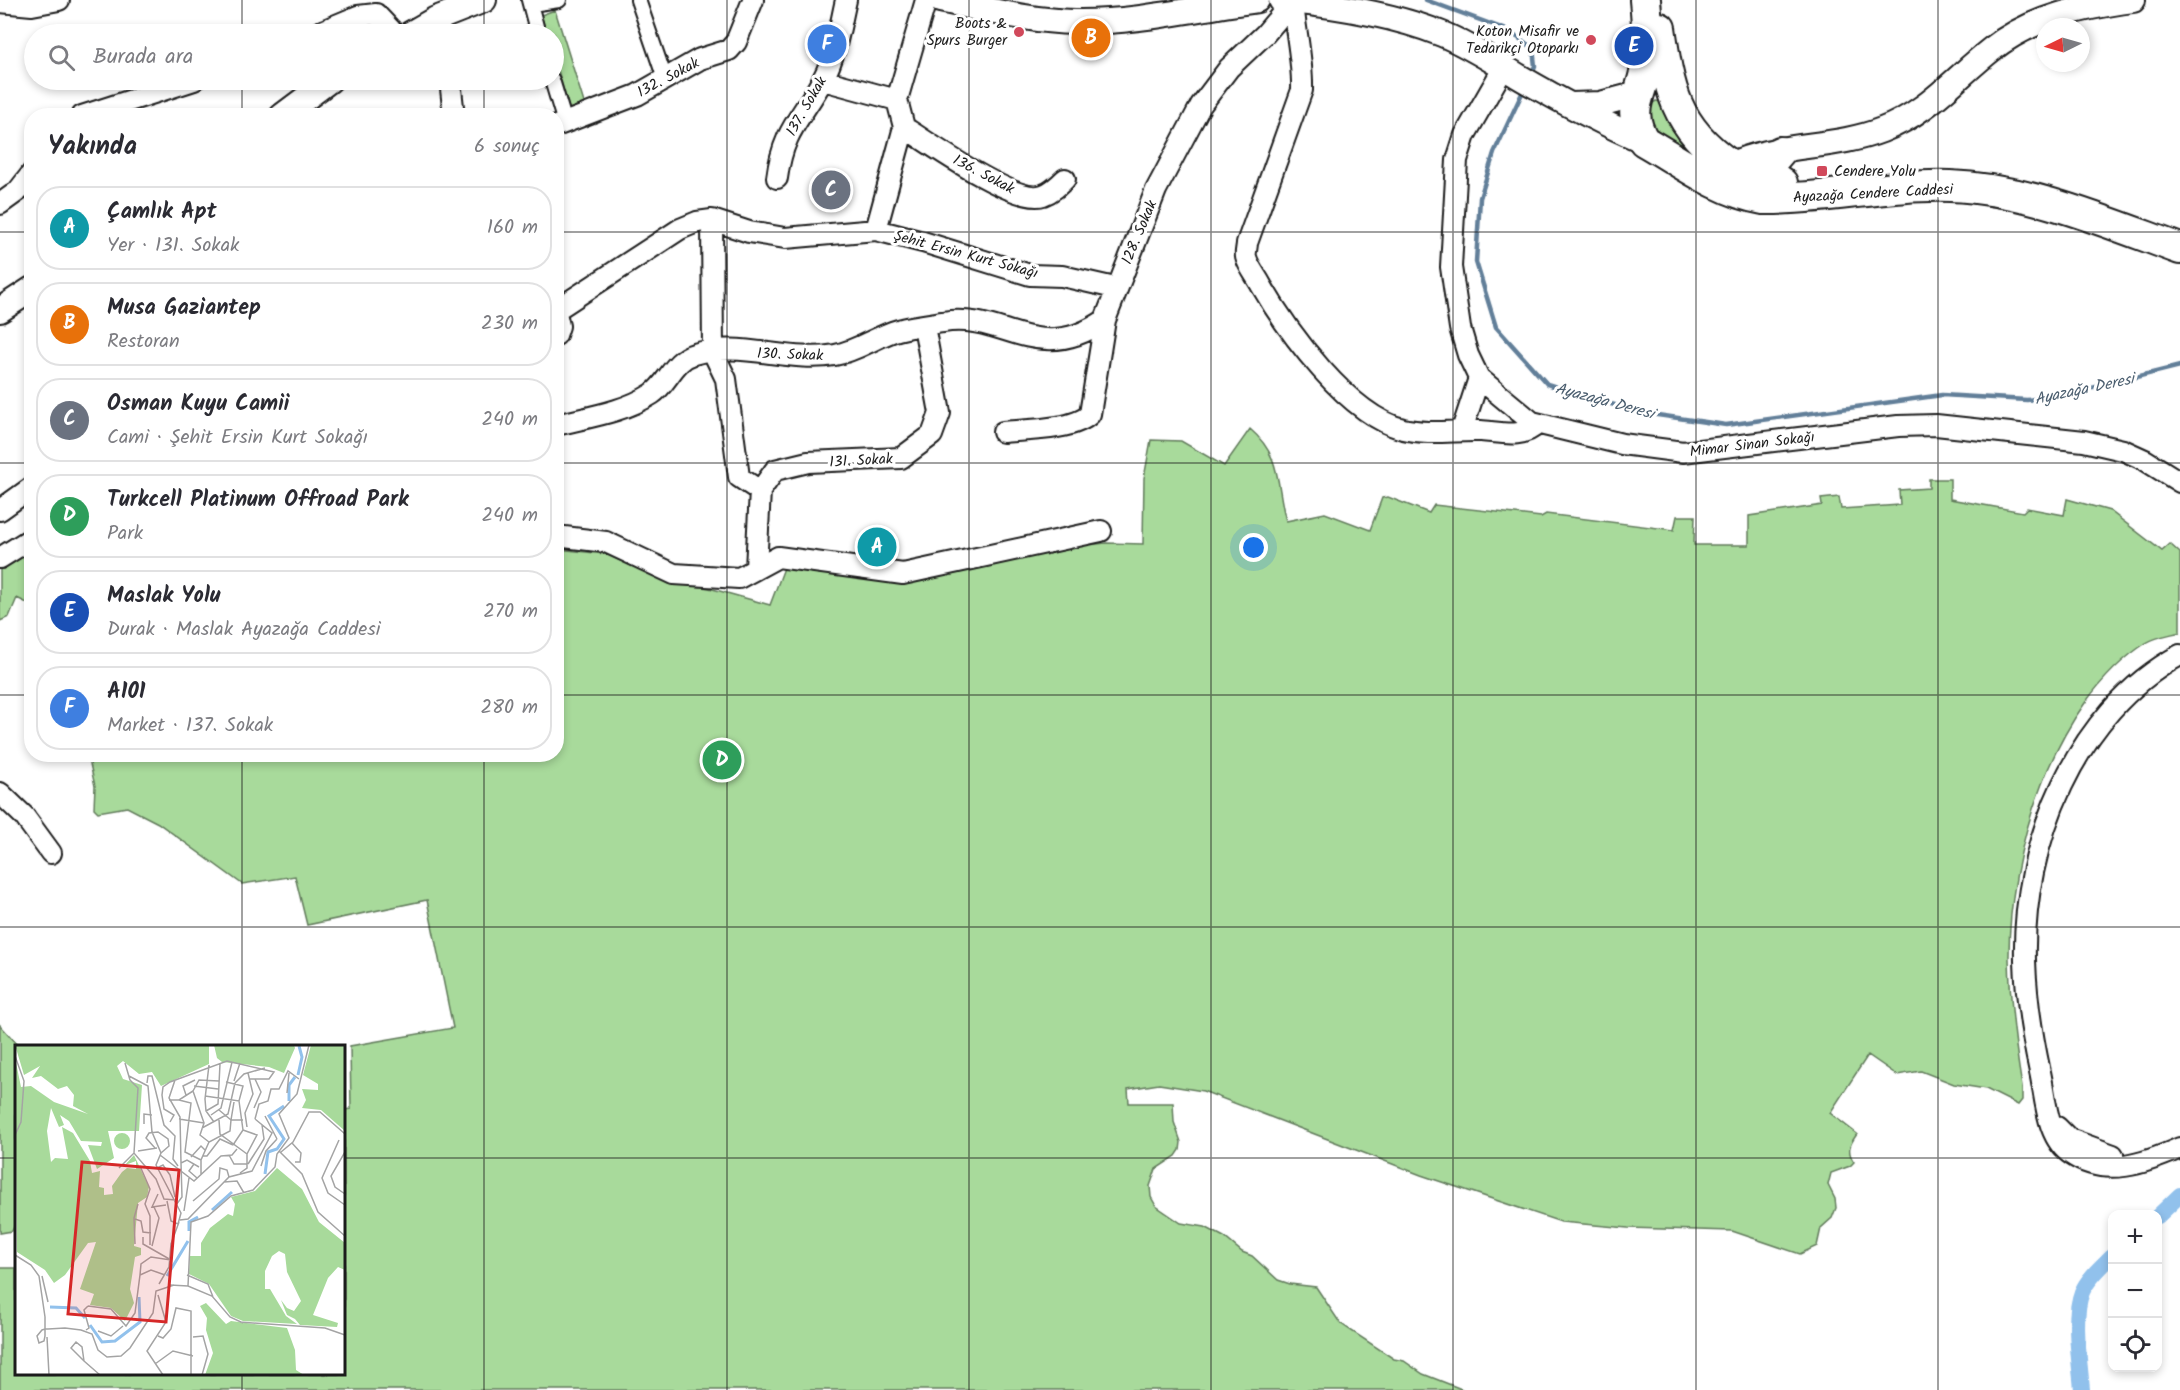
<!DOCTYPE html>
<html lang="tr">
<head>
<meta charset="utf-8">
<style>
  :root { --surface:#fff; --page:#f7f7f7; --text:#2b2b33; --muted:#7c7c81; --line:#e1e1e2; --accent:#db2777 }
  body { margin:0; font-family:Kalam,sans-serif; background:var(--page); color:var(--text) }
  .controls { position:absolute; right:18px; bottom:18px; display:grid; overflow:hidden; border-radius:12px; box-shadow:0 3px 9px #0003 }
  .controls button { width:54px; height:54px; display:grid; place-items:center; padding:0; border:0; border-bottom:2px solid var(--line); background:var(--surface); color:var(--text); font:30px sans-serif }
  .compass { position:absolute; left:2036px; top:18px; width:54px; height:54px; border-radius:50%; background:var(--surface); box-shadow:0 3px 9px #0003; rotate:265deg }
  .you { position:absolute; left:1254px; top:548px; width:21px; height:21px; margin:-15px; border:4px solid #fff; border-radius:50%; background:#1a73e8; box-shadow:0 0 0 9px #1a73e833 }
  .badge { display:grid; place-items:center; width:39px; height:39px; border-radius:50%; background:var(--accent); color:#fff; font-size:20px; font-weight:700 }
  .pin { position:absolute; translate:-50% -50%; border:3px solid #fff; box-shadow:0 2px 6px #0006 }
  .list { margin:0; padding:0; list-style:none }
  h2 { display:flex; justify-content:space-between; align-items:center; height:78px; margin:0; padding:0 24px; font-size:26px }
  h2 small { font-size:20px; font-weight:400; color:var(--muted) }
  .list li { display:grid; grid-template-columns:39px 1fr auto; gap:18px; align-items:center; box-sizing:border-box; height:84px; margin:0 12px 12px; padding:0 12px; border:2px solid var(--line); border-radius:24px }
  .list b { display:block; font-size:22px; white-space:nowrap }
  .list p { margin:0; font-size:20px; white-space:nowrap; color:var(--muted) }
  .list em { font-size:20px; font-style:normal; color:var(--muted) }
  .icon { flex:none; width:33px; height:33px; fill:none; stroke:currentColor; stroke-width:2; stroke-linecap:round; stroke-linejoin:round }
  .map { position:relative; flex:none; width:2180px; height:1390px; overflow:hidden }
  .search { position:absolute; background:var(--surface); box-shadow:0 3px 9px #0003; left:24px; top:24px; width:540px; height:66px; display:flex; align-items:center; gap:15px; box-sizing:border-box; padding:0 21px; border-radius:33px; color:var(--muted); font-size:22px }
  .panel { position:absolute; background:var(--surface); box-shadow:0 3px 9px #0003; left:24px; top:108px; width:540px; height:654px; border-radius:24px }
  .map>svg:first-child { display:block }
  .green { fill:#a8da9b; stroke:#627b5c; stroke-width:1.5 }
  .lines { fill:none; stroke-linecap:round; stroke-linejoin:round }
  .stream { stroke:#627f99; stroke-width:4.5 }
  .canal { stroke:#91c1ec; stroke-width:16 }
  .pedestrian-casing { stroke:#1c1c1c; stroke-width:18 }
  .minor-casing { stroke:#1c1c1c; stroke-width:24 }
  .tertiary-casing { stroke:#1c1c1c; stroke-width:28 }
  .primary-casing { stroke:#1c1c1c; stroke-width:34 }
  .pedestrian { stroke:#fff; stroke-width:14 }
  .minor { stroke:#fff; stroke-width:20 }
  .tertiary { stroke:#fff; stroke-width:24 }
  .primary { stroke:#fff; stroke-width:30 }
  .grid { fill:none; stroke:#1c1c1c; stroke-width:1.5; stroke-opacity:0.55 }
  .poi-dot { fill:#d1495b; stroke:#fff; stroke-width:2 }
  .labels { text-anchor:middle; stroke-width:6; stroke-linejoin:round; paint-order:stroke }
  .poi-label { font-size:15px; fill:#1c1c1c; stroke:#fff; text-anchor:end }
  .street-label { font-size:15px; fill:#1c1c1c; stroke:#fff }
  .water-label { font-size:16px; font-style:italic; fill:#4b5e6f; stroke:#fff }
  .inset-river { fill:none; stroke:#91c1ec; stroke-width:3 }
  .inset-road { fill:none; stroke:#a4a4a4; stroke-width:1.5 }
  .view { fill:#d62828; fill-opacity:0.15; stroke:#d62828; stroke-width:3 }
  .inset-edge { fill:none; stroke:#1c1c1c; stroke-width:3 }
</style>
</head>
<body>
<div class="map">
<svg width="2180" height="1390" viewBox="0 0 2180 1390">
  <rect width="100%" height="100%" fill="#fff"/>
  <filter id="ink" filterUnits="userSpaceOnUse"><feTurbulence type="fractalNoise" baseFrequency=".0167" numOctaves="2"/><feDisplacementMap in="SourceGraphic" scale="12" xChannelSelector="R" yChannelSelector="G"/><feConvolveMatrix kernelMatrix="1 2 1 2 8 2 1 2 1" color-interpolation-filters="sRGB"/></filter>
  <g filter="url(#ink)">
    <path class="green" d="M555 10 585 106 570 111 554 57V34H547L541 15Z
      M1656 101 1662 102 1711 160 1663 146 1640 111Z
      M1250 429C1282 456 1276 484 1286 521L1325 513 1370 530 1382 498 1388 497 1429 513 1434 505 1541 517 1546 514 1674 530 1677 516H1695L1694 545H1749V516L1822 505 1821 499 1839 497 1841 509 1900 505 1899 490 1929 488V479H1950V499L2023 512 2027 508 2064 515 2067 499 2110 511 2162 551 2170 544 2180 553V632C2169 635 2155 637 2146 643 2052 704 2008 853 2009 959 2010 1002 2015 1044 2022 1087V1100L2018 1105 1986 1089 1954 1084 1921 1071 1897 1075 1868 1055 1830 1113 1857 1134C1850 1144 1846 1150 1854 1162L1850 1166 1831 1173 1828 1185 1835 1199 1836 1208 1832 1218 1821 1228 1817 1246 1800 1254 1732 1231 1628 1228 1561 1222 1421 1175 1203 1091 1159 1084 1128 1089 1129 1103H1173L1174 1122 1181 1142 1180 1150 1176 1156 1156 1169 1150 1186 1151 1197 1156 1206 1181 1223 1205 1227 1224 1237 1242 1252 1252 1256 1278 1280 1290 1284 1316 1287 1340 1323 1347 1328 1394 1359 1404 1361 1423 1374 1464 1390H0V1268H16V1374H344V1110L351 1109 350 1046 453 1028 427 900 307 925 295 876 242 884 158 823 127 807 98 812 94 808 95 786 88 755 556 754 557 549 605 554 669 582 709 588 770 605 784 568 896 579 1061 548 1106 543 1143 544 1144 478 1151 440 1181 441 1224 466Z
      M31 545V605L17 598 9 617 0 621V566Z
      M31 652H32L31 741 30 708 26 699 31 679 26 664Z
      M0 1025 19 1046H16V1223L12 1231 0 1233Z"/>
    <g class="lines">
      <path class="stream" d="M1426 0 1507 30 1533 48 1535 66 1530 76
        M1524 89 1494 153 1480 198 1476 262 1496 327 1547 384 1637 412 1726 425 1942 395 2027 400 2060 396 2180 366"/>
      <path class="canal" d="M2158 1216 2180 1195
        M2082 1390C2080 1363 2072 1317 2082 1292 2088 1278 2102 1266 2112 1256"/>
      <defs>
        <path id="pedestrian" d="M529 0 538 34
          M638 0 665 79
          M531 4 559 0
          M552 80 565 123"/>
        <path id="minor" d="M1293 1C1295 31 1303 60 1302 90L1247 243C1247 247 1245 253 1246 257 1248 266 1257 277 1261 285 1288 332 1348 415 1403 429 1429 435 1455 430 1481 431 1499 432 1524 439 1537 424
          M0 2 32 5 59 0
          M436 19 441 34
          M315 34 358 16 376 14 393 32
          M1504 67 1465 135 1457 160 1451 267 1460 328 1468 355 1479 378 1532 422 1622 444 1683 452 1898 426 1936 425 2084 441 2123 450 2145 460 2180 482
          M450 80 454 116
          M823 80 897 100
          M82 116 194 80
          M556 126 637 95 700 59 729 50 736 42 753 0
          M904 127C930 144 1016 205 1043 195 1052 192 1059 185 1065 179
          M777 178C783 130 802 118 823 79 836 55 840 26 846 0
          M0 204 18 191 32 173
          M712 220 713 352 726 379 739 477 760 491
          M876 230 904 127 897 100 926 0
          M556 310 680 229 697 222 712 220 749 232 785 238 876 230 923 242 1030 275 1062 276 1115 288
          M556 313 559 326 556 335
          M556 425C588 417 624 412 652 394 668 384 673 360 694 354 739 340 789 363 835 355 857 351 877 336 898 330 912 326 929 324 943 322 1004 312 1036 367 1105 320
          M1462 430 1479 378
          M1003 432C1025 430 1075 430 1090 414L1105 320 1156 190 1201 105 1229 68 1265 34 1293 1
          M0 510 32 487
          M556 536 606 542 674 574 739 578 778 557 903 574 1101 531
          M0 558 32 538
          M756 568 760 491 775 470 808 462 901 458 932 435 940 413 924 326
          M2180 655C2075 712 2022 844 2025 960 2026 998 2032 1035 2040 1072 2046 1099 2046 1138 2072 1155 2106 1178 2146 1163 2180 1148
          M0 793 24 816 51 853
          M2057 1127 2069 1139 2113 1155"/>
        <path id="tertiary" d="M940 0C984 9 1030 21 1075 22 1135 23 1197 8 1257 0
          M1281 0C1334 5 1392 14 1442 34 1469 45 1493 61 1518 76 1559 100 1600 122 1644 141
          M410 34 436 19 484 0
          M1572 105 1600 104 1638 94
          M282 116 330 80
          M1730 165C1777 143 1833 149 1882 130 1927 113 1955 78 1992 49 2032 17 2083 7 2133 0
          M0 310 32 289"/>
        <path id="primary" d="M1645 0C1647 20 1649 41 1647 61 1644 94 1624 107 1644 141 1681 162 1720 192 1763 199 1825 200 1888 184 1950 186 2030 189 2106 222 2180 249
          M1660 28C1669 89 1675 127 1729 164 1744 174 1757 182 1775 183
          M1780 152 1768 166 1769 174 1782 183"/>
      </defs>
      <use href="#pedestrian" class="pedestrian-casing"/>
      <use href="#minor" class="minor-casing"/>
      <use href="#tertiary" class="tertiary-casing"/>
      <use href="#primary" class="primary-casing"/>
      <use href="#pedestrian" class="pedestrian"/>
      <use href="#minor" class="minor"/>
      <use href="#tertiary" class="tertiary"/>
      <use href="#primary" class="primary"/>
    </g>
  </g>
  <path class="grid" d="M242 0V34M484 0V34M727 0V1390M969 0V1390M1211 0V1390M1453 0V1390M1696 0V1390M1938 0V1390M242 80V116M484 80V116M0 232H32M556 232H2180M0 463H32M556 463H2180M0 695H32M556 695H2180M242 754V1046M484 754V1390M0 927H2180M0 1158H16M344 1158H2180M242 1374V1390"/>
  <g class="poi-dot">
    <circle cx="1019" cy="32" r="6"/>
    <circle cx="1591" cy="40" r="6"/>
    <rect x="1816" y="165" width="12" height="12" rx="3"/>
  </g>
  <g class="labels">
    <g class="poi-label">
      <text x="1007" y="28">Boots &amp;<tspan x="1007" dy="17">Spurs Burger</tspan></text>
      <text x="1579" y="36">Koton Misafir ve<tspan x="1579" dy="17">Tedarikçi Otoparkı</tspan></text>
      <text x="1834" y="176" text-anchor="start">Cendere Yolu</text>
    </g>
    <g class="street-label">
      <text transform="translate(668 77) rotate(-28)" y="5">132. Sokak</text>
      <text transform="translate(806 106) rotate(-60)" y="5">137. Sokak</text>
      <text transform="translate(984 174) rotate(28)" y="5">136. Sokak</text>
      <text transform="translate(1873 193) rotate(-3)" y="5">Ayazağa Cendere Caddesi</text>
      <text transform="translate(1139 232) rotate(-67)" y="5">128. Sokak</text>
      <text transform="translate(966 254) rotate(15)" y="5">Şehit Ersin Kurt Sokağı</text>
      <text transform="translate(790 354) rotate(2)" y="5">130. Sokak</text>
      <text transform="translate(1752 444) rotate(-7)" y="5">Mimar Sinan Sokağı</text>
      <text transform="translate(861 460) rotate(-3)" y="5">131. Sokak</text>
    </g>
    <g class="water-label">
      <text transform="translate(2084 388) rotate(-12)" y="6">Ayazağa Deresi</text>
      <text transform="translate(1605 400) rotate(15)" y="6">Ayazağa Deresi</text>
    </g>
  </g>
  <g transform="translate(15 1045)">
    <rect width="330" height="330" fill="#fff"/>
    <path d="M0 0H194V19L146 41 137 27 124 29 108 16 102 21 108 34 127 40 124 86H93L99 113 82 124 73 100 86 101 87 97 66 96 54 76 45 70 49 80 44 82 36 63 32 86 36 117 40 113 53 114 47 82 58 88 75 116 77 128 85 126 84 142 89 143V150L98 149 97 141 107 127 112 123 121 124V116L110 120 119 110 134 142 132 152 123 158 119 201 126 203V210L120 212 115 244 119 258 110 276 96 263 75 260 79 249 65 244 81 197 73 198 50 230 39 238 30 225 2 207 0 13 6 42 16 41 39 57 73 69 58 61 59 50 52 41 43 44 26 31 17 33 25 21 9 30ZM199 0H279L280 3 269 28 254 22 207 17 202 13ZM296 0H330V86L306 65 287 63 291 55 287 44 303 45V39L288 30ZM99 96a8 8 0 1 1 16 0a8 8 0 1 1-16 0ZM262 123 287 144 304 177 330 198V225L323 222 313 233 298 270 323 278 322 282 285 280 280 274 272 270 266 255 272 263 279 266 286 256 272 227 270 209 264 206 257 211 250 226V244H255L271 271 282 279 228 276 216 271 194 239 174 229 175 211H186V198L195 183 213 169 218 171 220 159 216 152 240 146ZM191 258 211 279 216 276 272 283 280 305 281 325 289 330H190L198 308 191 285 192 273 185 261Z" fill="#a8da9b"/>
    <path class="inset-river" d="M283 30 287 12 284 1M274 56V40L280 32M250 129 253 107 262 104 269 94 254 71 269 61M197 165 217 147M174 186V177L183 172M152 231 173 196M35 262 61 263 70 273M75 280 87 297 100 296 125 277 124 252"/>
    <path class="inset-road" d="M0 11 9 36 6 77 0 90M110 18 115 35 123 43 119 108M194 20 190 54 191 66 199 77M114 31 133 41 137 87 146 108 141 120 166 168 163 179M160 35 154 53 165 72 166 118M219 36 225 18M132 38 133 31H137L149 80 160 91 158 114 163 121M220 38 229 29 250 23M179 41 203 44M178 46 189 78 185 90 194 97M178 46 184 35 204 36M272 48 274 28M171 50 168 41 180 35M190 51 224 56 228 41 211 37M154 55H164L178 46M164 55 176 58 170 107 186 115M219 57 216 75H228M239 63 246 47 240 34M191 66 203 59 205 19M196 70 206 63 217 17M250 71 262 94M164 74 189 78M240 74 244 59 253 56 256 44H264L273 26 284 34M204 75 205 89 232 109M155 77 159 70 149 64 147 50 148 42 155 37 212 16 259 27 254 34H235M129 79V69L137 70M232 82 230 68 238 49 233 28M187 83 213 69 220 38M324 95 307 133 313 148 330 160M277 98 286 108 285 117H280M218 100 228 85 224 56M140 103 131 93 134 88 143 87 153 94 154 101 146 108M123 106 142 103M264 106 287 129 303 167 330 191M266 107 278 97 294 67H305L330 89M330 107 316 131 320 142 330 149M145 110 179 136 206 111 217 110 222 104M214 110 219 119H232M188 111H192L205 94 218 100M176 112 186 101 190 105M179 119 174 126 182 133M233 119 249 94 247 80M125 121 135 144 130 159 135 171V200M246 121 251 106 262 94M104 123 119 108 141 134 149 154 161 155M142 123 148 120 155 130 160 152M225 128 232 123V109L242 90 228 85M186 129V115L194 97 215 86 216 75 204 65M209 137 222 136 229 148M143 149 137 162 151 160M152 156 156 176 163 179M178 156 204 134 205 123 212 125 214 132M161 160 167 152 166 118 172 115 184 122M169 166 174 133M120 174 126 176 128 187 136 188M165 175 173 174 214 132 237 126 257 88 240 74M128 192V199L156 215M120 199 119 173 123 159M137 201 144 173 139 162M0 210 16 220 24 231 30 272V291L29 296 24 298 22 291 27 285 30 284H33L50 283 66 285 77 289 83 305 92 312 106 311 115 303 138 268 141 246 159 240M125 230 126 219 136 212 156 215M172 230 193 239 198 252M27 231 33 257M144 239 154 222 156 199 164 177M155 240 173 241 197 251 215 272 228 278M173 241 176 177 193 171 216 151 238 145 260 122 262 109 274 93 264 69 282 49 294 0M143 250 151 277 132 306 148 330M73 261 96 264 111 281 120 268 125 230 136 225 150 230M225 277 310 283 330 290M71 285 74 283 69 265 73 261M83 286 96 291 108 281M143 291 148 293 156 284 161 263 176 266V330M32 292 34 330M178 292 188 291 193 309 187 330M69 316 67 302 61 297 56 303 69 316 85 330M140 319 158 306 178 311"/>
    <path class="view" d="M67 117 164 125 151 277 53 269Z"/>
    <rect width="330" height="330" class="inset-edge"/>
  </g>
</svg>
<div class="controls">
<button>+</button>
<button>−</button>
<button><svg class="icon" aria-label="locate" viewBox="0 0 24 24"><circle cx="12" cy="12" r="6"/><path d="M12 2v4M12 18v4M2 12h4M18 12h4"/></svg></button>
</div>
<svg class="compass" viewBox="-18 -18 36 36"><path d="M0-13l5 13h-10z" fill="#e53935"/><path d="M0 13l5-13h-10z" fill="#7c7c81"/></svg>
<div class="you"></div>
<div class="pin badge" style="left:877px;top:547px;background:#0f9aa8">A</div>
<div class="pin badge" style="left:1091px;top:38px;background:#e8710a">B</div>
<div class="pin badge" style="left:831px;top:190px;background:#6b7280">C</div>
<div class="pin badge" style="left:722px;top:760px;background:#2e9e5b">D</div>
<div class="pin badge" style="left:1634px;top:46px;background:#1a4fb4">E</div>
<div class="pin badge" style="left:827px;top:44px;background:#3f7fe0">F</div>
<div class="search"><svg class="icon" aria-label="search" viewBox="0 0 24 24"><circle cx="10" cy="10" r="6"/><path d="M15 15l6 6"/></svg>Burada ara</div>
<section class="panel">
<h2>Yakında<small>6 sonuç</small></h2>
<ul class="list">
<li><span class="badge" style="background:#0f9aa8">A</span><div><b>Çamlık Apt</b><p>Yer · 131. Sokak</p></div><em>160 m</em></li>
<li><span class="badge" style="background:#e8710a">B</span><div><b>Musa Gaziantep</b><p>Restoran</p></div><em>230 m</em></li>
<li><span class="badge" style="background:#6b7280">C</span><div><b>Osman Kuyu Camii</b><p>Cami · Şehit Ersin Kurt Sokağı</p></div><em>240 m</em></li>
<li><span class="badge" style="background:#2e9e5b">D</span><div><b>Turkcell Platinum Offroad Park</b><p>Park</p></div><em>240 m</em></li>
<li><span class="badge" style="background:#1a4fb4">E</span><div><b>Maslak Yolu</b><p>Durak · Maslak Ayazağa Caddesi</p></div><em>270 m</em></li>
<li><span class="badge" style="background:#3f7fe0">F</span><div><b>A101</b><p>Market · 137. Sokak</p></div><em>280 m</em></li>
</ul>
</section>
</div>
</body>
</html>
